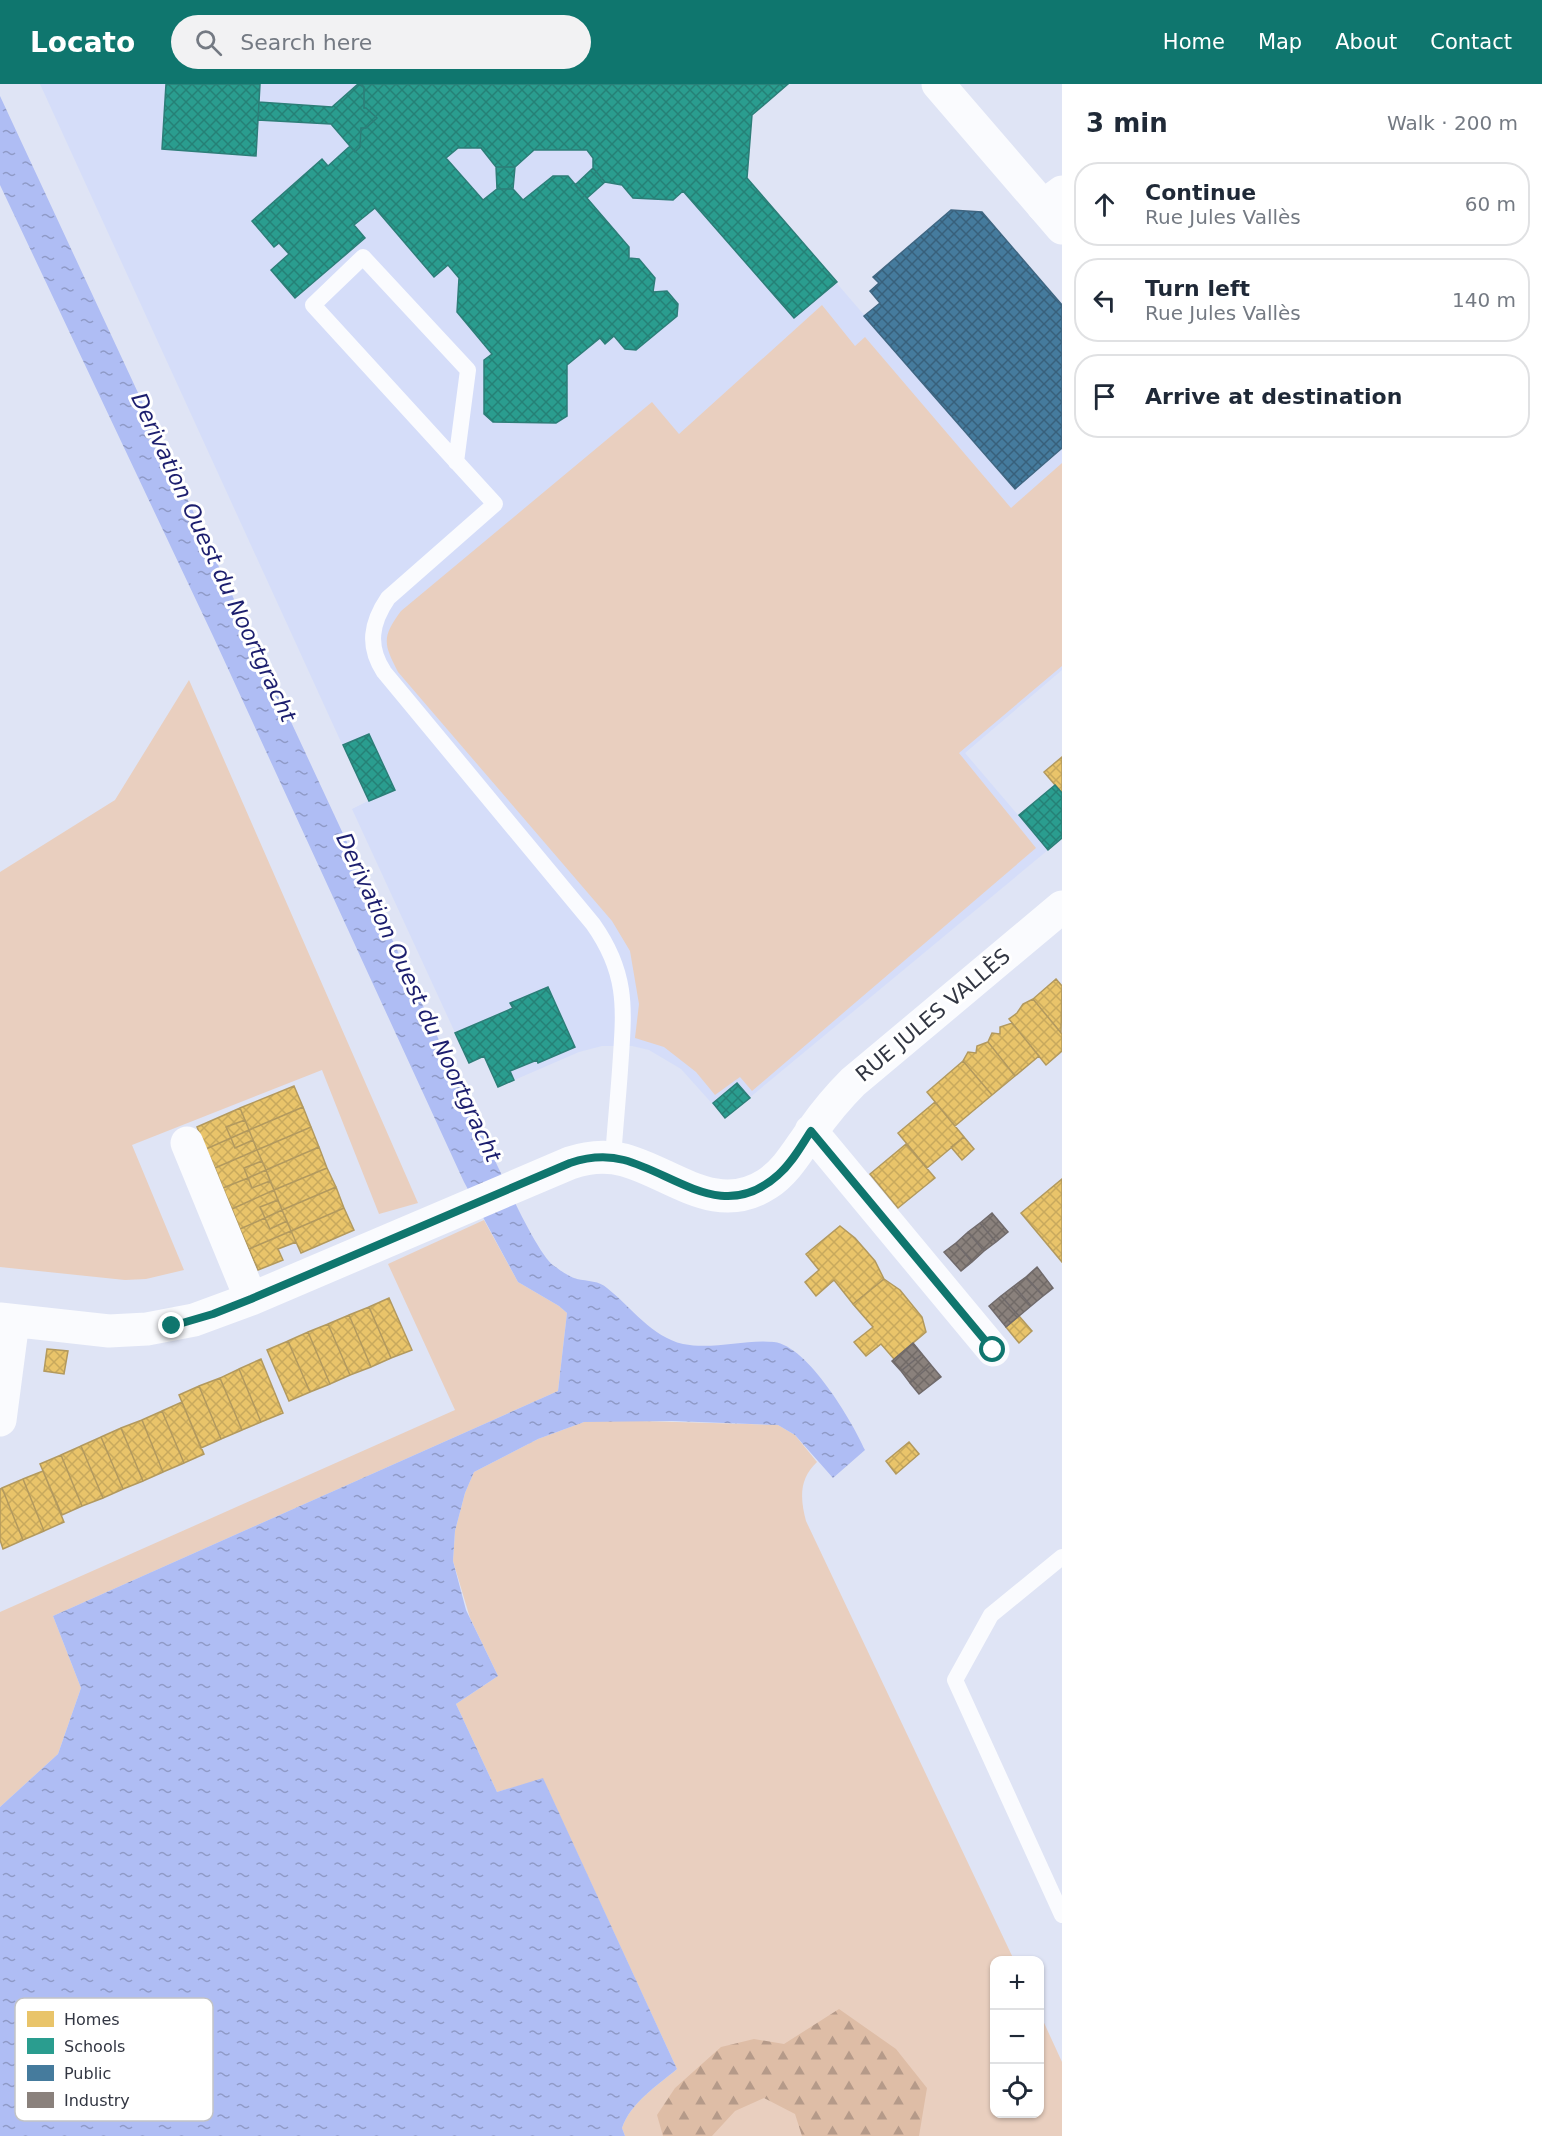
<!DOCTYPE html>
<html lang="en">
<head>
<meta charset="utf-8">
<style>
  :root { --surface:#fff; --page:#f2f2f3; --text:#1f2937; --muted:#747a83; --line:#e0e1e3; --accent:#0f766e }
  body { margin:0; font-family:"DejaVu Sans",sans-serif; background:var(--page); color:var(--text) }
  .controls { position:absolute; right:18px; bottom:18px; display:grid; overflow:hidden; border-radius:12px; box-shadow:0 2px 4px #0004 }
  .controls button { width:54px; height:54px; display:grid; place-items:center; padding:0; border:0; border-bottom:2px solid var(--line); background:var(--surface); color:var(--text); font:30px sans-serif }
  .stop { position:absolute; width:18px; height:18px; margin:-14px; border:4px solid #0f766e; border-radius:50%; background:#fff }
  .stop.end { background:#0f766e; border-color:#fff; box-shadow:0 2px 6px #0008 }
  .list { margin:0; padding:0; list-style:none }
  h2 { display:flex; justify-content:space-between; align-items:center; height:78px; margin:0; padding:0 24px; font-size:26px }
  h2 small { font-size:20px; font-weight:400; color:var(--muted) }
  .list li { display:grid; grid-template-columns:39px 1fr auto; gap:18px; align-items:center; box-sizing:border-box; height:84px; margin:0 12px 12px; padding:0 12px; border:2px solid var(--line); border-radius:24px }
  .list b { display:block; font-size:22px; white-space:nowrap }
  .list p { margin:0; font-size:20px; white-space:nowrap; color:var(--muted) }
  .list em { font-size:20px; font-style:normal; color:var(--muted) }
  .icon { flex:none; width:33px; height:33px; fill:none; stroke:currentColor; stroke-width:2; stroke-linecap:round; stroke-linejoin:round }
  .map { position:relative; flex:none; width:1062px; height:2052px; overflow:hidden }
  header { display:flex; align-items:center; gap:36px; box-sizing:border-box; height:84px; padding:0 30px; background:var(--accent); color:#fff }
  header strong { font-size:28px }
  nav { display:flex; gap:33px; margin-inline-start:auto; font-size:21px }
  .search { width:420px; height:54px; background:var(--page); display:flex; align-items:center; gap:15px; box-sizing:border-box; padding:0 21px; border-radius:33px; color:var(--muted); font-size:22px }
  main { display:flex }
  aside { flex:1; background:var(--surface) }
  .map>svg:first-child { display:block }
  .built { fill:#d5ddf9 }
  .grass { fill:#e9cfbf }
  .forest { fill:url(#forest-firs) }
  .water { fill:url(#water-ripples) }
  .homes { fill:url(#homes-cross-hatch); stroke:#b2995e; stroke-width:1.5 }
  .schools { fill:url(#schools-cross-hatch); stroke:#2c7e78; stroke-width:1.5 }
  .public { fill:url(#public-cross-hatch); stroke:#3f6682; stroke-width:1.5 }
  .industry { fill:url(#industry-cross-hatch); stroke:#706a6b; stroke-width:1.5 }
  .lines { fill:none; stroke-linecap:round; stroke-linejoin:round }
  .lane { stroke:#fafbfe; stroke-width:16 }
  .street { stroke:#fafbfe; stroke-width:33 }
  .secondary { stroke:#fafbfe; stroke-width:33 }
  .route { stroke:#0f766e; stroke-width:8 }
  .labels { text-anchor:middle; stroke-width:6; stroke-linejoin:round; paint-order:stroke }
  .street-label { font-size:21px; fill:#323642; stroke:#fff }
  .water-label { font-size:22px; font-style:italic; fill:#1c1e6e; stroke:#fff }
  .key { fill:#fff; stroke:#c2c3c6; stroke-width:1.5 }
  .key-label { font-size:16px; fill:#323642 }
</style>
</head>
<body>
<header>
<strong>Locato</strong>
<div class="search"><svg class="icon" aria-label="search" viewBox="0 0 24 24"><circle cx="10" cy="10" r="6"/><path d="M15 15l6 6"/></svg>Search here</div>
<nav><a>Home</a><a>Map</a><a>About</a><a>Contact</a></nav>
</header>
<main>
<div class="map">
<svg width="1062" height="2052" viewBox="0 0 1062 2052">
  <defs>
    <pattern id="forest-firs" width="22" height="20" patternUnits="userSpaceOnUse" patternTransform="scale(1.5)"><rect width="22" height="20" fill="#debda6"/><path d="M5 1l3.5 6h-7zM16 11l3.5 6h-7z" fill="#b59a89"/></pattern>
    <pattern id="water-ripples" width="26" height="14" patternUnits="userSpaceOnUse" patternTransform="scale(1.5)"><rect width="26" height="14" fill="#afbdf4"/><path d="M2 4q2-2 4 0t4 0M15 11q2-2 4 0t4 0" fill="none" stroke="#8f9ac7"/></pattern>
    <pattern id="homes-cross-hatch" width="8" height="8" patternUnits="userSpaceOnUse" patternTransform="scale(1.5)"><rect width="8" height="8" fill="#e9c46a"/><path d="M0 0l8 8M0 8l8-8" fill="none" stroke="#c8a95d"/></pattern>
    <pattern id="schools-cross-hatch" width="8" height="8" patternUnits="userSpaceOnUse" patternTransform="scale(1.5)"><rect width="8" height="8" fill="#2a9d8f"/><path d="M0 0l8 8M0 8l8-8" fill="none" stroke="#258176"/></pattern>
    <pattern id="public-cross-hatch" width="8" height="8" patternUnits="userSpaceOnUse" patternTransform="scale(1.5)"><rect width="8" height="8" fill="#457b9d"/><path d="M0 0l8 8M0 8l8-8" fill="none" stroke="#38607b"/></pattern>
    <pattern id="industry-cross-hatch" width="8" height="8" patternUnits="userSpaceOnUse" patternTransform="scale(1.5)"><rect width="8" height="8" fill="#8a817c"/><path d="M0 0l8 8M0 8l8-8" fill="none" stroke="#716a67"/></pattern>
  </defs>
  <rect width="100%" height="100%" fill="#dfe4f5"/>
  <path class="built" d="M40 0H788L752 31 747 95 1014 405 1062 364V586L965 669 1048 766 725 1034 681 985 649 966 632 962H602L579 968 498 1003 484 973 469 979 352 725 368 717Z"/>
  <path class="grass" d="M822 221 855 262 865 253 1011 424 1062 379V582L959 669 1036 764 752 1007 740 993 715 1011 696 988 664 963 635 954 639 920 630 867 612 837 398 588C384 560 381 554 401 527L652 318 679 350Z
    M189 596 418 1119 379 1130 322 986 132 1061 184 1186 146 1195 125 1196 0 1183V788L115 716Z
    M484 1136 518 1198 559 1222 567 1229 558 1307 53 1532 81 1604 58 1670 0 1723V1528L455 1326 388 1180Z
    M606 1336 778 1341 795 1351 817 1378C799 1395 800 1414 806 1437L1014 1876H994V2030H1040V1930L1062 1978V2052H625L622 2044C631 2018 657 2002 677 1985L543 1695 497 1708 456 1620 498 1592 470 1534 453 1477 455 1447 465 1409 474 1388 538 1355 584 1338Z"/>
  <path class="forest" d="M839 1925 896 1965 927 2004 919 2052H802L795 2030 764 2014 735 2027 712 2052H663L657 2031 675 2004 721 1963 754 1955 784 1960Z"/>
  <path class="water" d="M0 12 498 1083C508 1104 538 1170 554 1182 560 1186 569 1193 577 1195 587 1197 600 1197 607 1204 631 1223 652 1253 683 1260 714 1266 744 1255 774 1258 808 1262 852 1337 865 1366L833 1394 795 1351 778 1341 672 1337 584 1338 538 1355 474 1388 465 1409 455 1447 453 1477 466 1526 498 1592 456 1620 497 1708 543 1694 677 1985C657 2002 631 2018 622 2044L625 2052H0V1723L58 1670 81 1604 53 1532 558 1307 567 1229 559 1222 518 1198 464 1098 213 552 0 101Z"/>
  <path class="homes" d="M1062 673V709L1044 688Z
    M1056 895 1062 902 1061 949 1033 915Z
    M1033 915 1062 950V967L1046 981 1009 935 1017 929 1023 920Z
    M1012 939 1039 972 1015 992 988 958 992 949 1000 950V943Z
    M988 958 1015 992 992 1011 963 977 968 968 976 969 977 962Z
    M963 977 992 1011 955 1042 927 1008Z
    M294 1002 303 1023 249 1046 240 1024Z
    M935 1018 964 1053 927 1084 898 1049Z
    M303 1023 311 1043 257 1066 249 1046Z
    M240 1024 245 1036 226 1043 231 1054 206 1065 197 1043Z
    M245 1036 249 1046 231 1054 226 1043Z
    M311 1043 319 1063 266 1086 257 1066Z
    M249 1046 253 1056 235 1064 231 1054Z
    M964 1053 974 1065 962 1076 951 1063Z
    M231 1054 235 1064 253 1056 257 1066 215 1084 206 1065Z
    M906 1060 935 1094 898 1124 870 1090Z
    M319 1063 327 1084 274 1106 266 1086Z
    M257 1066 262 1077 244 1084 248 1094 223 1104 215 1084Z
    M262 1077 266 1086 248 1094 244 1084Z
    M327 1084 336 1103 282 1126 274 1106Z
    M266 1086 270 1097 252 1104 248 1094Z
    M248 1094 252 1104 270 1097 274 1106 232 1125 223 1104Z
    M1062 1095V1178L1021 1129Z
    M336 1103 344 1124 291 1147 282 1126Z
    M274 1106 278 1116 260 1123 265 1134 240 1145 232 1125Z
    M278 1116 282 1126 265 1134 260 1123Z
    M344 1124 354 1146 301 1169 291 1147Z
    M282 1126 287 1137 270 1145 265 1134Z
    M265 1134 270 1145 287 1137 291 1147 249 1165 240 1145Z
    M840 1142 855 1154 875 1177 884 1195 853 1220 834 1196 816 1212 805 1198 819 1186 806 1170Z
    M291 1147 296 1158 278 1165 283 1176 258 1186 249 1165Z
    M884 1195 900 1206 922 1233 926 1248 894 1275 881 1260 866 1272 854 1258 873 1243 853 1220Z
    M389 1214 412 1266 391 1274 369 1223Z
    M369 1223 391 1274 371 1283 349 1231Z
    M349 1231 371 1283 350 1291 328 1240Z
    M1019 1232 1032 1247 1019 1259 1006 1243Z
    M328 1240 350 1291 330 1300 308 1248Z
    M308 1248 330 1300 310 1308 288 1257Z
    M288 1257 310 1308 289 1317 267 1266Z
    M47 1265 68 1267 64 1290 44 1287Z
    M261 1275 283 1329 261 1338 239 1285Z
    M239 1285 261 1338 242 1346 220 1294Z
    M220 1294 242 1346 221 1355 199 1302Z
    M199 1302 221 1355 201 1364 179 1311Z
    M182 1318 204 1370 184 1379 162 1327Z
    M162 1327 184 1379 163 1388 142 1336Z
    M142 1336 163 1388 143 1397 121 1344Z
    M121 1344 143 1397 123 1405 101 1353Z
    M101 1353 123 1405 103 1414 81 1362Z
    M909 1358 919 1370 896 1390 886 1377Z
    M81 1362 103 1414 82 1422 61 1371Z
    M61 1371 82 1422 62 1431 40 1380Z
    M43 1387 64 1438 44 1447 23 1395Z
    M23 1395 44 1447 23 1456 2 1404Z
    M2 1404 23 1456 3 1465 0 1456V1405Z"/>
  <path class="schools" d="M166 0H260L256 72 162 65Z
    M358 0 364 3V24H366L377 34 366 44H361L360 63 355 68 331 40 258 36 259 18 332 23Z
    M361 0H788L752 31 747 94 837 198 794 234 683 107 673 116 633 114 622 101 605 98 593 84V74L587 66H534L515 83H496L481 64H458L446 74 483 116 497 105H513L523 116 553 92H568L629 163V174L639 175 655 194 653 208 667 207 678 220 677 232 636 266 625 265 614 252 605 260 600 254 567 281V332L556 339 493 338 484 330V276L492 270 457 228 459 194 448 181 434 193 375 124 354 141 365 154 295 214 271 186 289 170 279 159 274 163 252 137 322 75 328 82 350 62 355 68 360 63 361 44H366L377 34 366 24H364V3Z
    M496 83H515L513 105H497Z
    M593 84 605 98 587 114 575 101Z
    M369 650 395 706 369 717 343 661Z
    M1055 701 1062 709V754L1048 766 1019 731Z
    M548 903 575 963 538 979 537 976 510 987 514 996 498 1003 484 972 469 979 455 949 513 924 510 919Z
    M737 999 750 1014 725 1034 713 1019Z"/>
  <path class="public" d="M951 126 982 128 1062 221V364L1015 405 864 232 880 219 870 207 879 199 873 193Z"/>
  <path class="industry" d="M992 1129 1008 1148 996 1158 980 1139Z
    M980 1139 996 1158 984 1167 968 1148Z
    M968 1148 984 1167 972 1178 956 1159Z
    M956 1159 972 1178 961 1187 944 1168Z
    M1037 1183 1053 1204 1043 1212 1026 1193Z
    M1026 1193 1043 1212 1031 1222 1014 1202Z
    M1014 1202 1031 1222 1019 1232 1001 1212Z
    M1001 1212 1019 1232 1006 1243 989 1222Z
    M913 1259 922 1270 901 1287 892 1277Z
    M922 1270 931 1281 910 1299 901 1287Z
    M931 1281 941 1293 919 1310 910 1299Z"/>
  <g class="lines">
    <path class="lane" d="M456 378 468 286 363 173 313 221 495 420 388 514C371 539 367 562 384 588L593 840C629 891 624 926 620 986 618 1015 615 1045 613 1074
      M1062 1473 991 1531 955 1596 1062 1831"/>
    <path class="street" d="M1043 122 1062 108
      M811 1047 993 1266
      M187 1059 251 1215
      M0 1235 109 1247 147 1245 194 1236 251 1215 570 1079C588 1073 605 1071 624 1076 672 1089 716 1133 767 1100 787 1087 798 1066 812 1047 824 1030 838 1013 853 998L1062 823
      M0 1336 13 1237"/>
    <path class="secondary" d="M938 0 1062 144"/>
  </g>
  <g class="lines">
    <path class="route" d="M172 1242 213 1230 251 1215 570 1079C588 1073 605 1071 624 1076 676 1090 724 1140 778 1091 792 1079 801 1062 811 1047L993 1266"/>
  </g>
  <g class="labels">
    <g class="street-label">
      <text transform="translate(933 931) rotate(-40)" y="7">RUE JULES VALLÈS</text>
    </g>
    <g class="water-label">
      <text transform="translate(214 473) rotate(65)" y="8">Derivation Ouest du Noortgracht</text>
      <text transform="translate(419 913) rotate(65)" y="8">Derivation Ouest du Noortgracht</text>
    </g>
  </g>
  <rect x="15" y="1914" width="198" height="123" rx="9" class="key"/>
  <rect x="27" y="1927" width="27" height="16" fill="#e9c46a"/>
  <rect x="27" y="1954" width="27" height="16" fill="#2a9d8f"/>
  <rect x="27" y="1981" width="27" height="16" fill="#457b9d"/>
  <rect x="27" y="2008" width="27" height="16" fill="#8a817c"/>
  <g class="key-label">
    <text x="64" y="1941">Homes</text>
    <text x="64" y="1968">Schools</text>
    <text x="64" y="1995">Public</text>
    <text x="64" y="2022">Industry</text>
  </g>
</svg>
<div class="controls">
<button>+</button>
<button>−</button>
<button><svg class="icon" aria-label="locate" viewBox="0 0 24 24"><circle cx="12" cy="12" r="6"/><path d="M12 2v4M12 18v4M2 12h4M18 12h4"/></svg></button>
</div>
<div class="stop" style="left:993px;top:1266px"></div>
<div class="stop end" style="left:172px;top:1242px"></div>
</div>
<aside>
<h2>3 min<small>Walk · 200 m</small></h2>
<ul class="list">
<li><svg class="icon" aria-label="ahead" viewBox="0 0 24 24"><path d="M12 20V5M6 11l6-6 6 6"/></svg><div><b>Continue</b><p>Rue Jules Vallès</p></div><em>60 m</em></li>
<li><svg class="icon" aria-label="left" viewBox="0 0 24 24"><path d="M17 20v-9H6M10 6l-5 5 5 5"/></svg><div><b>Turn left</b><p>Rue Jules Vallès</p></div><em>140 m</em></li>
<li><svg class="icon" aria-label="arrive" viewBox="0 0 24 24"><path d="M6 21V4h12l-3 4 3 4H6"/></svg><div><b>Arrive at destination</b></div></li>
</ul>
</aside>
</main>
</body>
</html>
